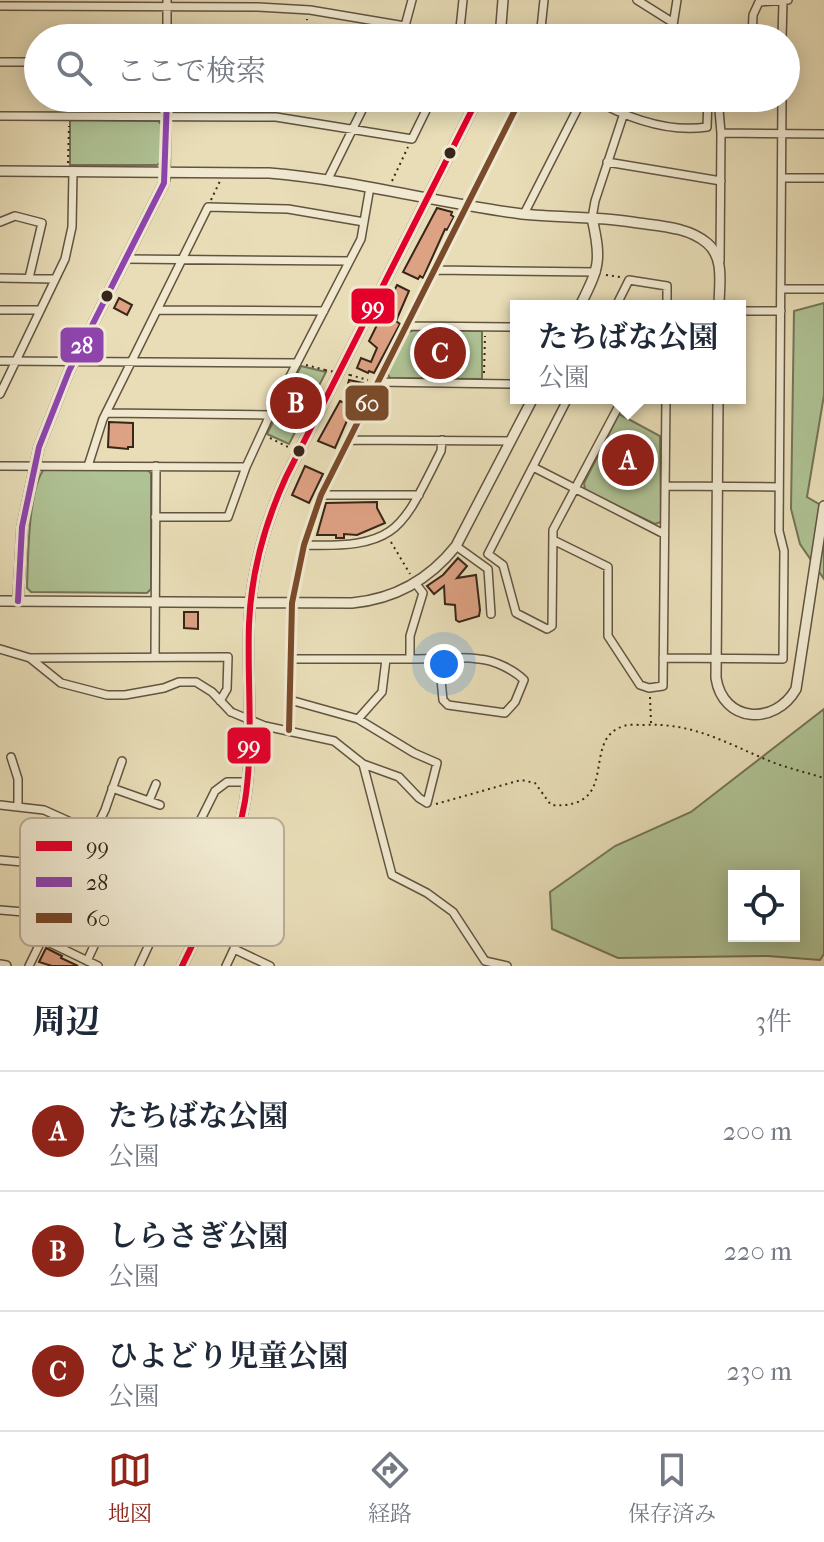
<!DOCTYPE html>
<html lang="ja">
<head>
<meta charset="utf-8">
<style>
  :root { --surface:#fff; --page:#f2f2f3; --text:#1f2937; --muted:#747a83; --line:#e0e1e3; --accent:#8f2418 }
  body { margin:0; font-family:"IM FELL French Canon","Noto Serif JP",serif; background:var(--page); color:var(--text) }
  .controls { position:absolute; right:24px; bottom:24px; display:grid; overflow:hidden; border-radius:0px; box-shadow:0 4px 20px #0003 }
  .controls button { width:72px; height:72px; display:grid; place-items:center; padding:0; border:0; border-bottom:2px solid var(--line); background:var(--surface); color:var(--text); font:40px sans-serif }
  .you { position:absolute; left:444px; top:664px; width:28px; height:28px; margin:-20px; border:6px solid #fff; border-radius:50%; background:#1a73e8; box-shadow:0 0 0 12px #1a73e833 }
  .badge { display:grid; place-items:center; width:52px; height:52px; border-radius:50%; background:var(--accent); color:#fff; font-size:26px; font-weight:700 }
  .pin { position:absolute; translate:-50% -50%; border:4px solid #fff; box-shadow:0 2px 8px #0006 }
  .popup { position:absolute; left:510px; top:300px; width:236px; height:104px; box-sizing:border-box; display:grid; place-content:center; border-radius:0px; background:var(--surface); filter:drop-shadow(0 2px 6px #0005); font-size:26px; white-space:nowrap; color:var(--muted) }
  .popup b { font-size:30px; color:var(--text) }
  .popup::after { content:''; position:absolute; left:50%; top:100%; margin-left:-16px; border:16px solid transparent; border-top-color:var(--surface) }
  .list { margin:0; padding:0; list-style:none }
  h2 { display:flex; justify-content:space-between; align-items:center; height:104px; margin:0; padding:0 32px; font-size:34px }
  h2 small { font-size:26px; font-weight:400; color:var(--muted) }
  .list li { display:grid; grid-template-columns:52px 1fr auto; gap:24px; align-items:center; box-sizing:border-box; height:120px; padding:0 32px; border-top:2px solid var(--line) }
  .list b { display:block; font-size:30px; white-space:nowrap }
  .list p { margin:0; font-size:26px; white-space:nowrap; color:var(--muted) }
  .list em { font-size:26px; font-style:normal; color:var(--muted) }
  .icon { flex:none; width:44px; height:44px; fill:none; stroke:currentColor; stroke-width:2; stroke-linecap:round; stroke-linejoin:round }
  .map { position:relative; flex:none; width:824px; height:966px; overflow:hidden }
  .search { position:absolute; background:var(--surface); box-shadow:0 4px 20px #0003; left:24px; right:24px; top:24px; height:88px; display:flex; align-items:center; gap:20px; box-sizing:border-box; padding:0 28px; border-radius:44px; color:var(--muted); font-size:30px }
  .sheet { height:464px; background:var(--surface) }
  nav { display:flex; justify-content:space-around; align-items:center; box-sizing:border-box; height:112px; border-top:2px solid var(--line); background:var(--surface); font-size:22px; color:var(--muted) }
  nav a { display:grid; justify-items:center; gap:4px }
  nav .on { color:var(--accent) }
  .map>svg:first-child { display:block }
  .green { fill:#afc294; stroke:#737456; stroke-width:2; fill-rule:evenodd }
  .building { fill:#dda183; stroke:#372619; stroke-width:2 }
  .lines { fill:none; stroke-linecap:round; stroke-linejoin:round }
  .minor-casing { stroke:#635440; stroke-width:10 }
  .tertiary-casing { stroke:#635440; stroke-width:12 }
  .path { stroke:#372619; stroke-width:2; stroke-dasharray:2 4; stroke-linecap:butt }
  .minor { stroke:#f0e9d0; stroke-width:7 }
  .tertiary { stroke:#f0e9d0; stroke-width:9 }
  .minor-bridge-casing { stroke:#635440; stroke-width:10; stroke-linecap:butt }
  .path-bridge { stroke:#372619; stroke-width:2; stroke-dasharray:2 4; stroke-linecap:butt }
  .minor-bridge { stroke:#f0e9d0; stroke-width:7 }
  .bus-1-casing { stroke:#f0e9d0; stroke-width:12 }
  .bus-2-casing { stroke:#f0e9d0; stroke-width:12 }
  .bus-3-casing { stroke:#f0e9d0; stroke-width:12 }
  .bus-1 { stroke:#e4002b; stroke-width:6 }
  .bus-2 { stroke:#8e44ad; stroke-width:6 }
  .bus-3 { stroke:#7a4b2a; stroke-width:6 }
  .bus-dot { fill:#372619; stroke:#f0e9d0; stroke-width:3 }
  .key { fill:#f0e9d0; stroke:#b8ae99; stroke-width:2 }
  .key-label { font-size:22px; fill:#372619 }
  .line-badge { stroke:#f0e9d0; stroke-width:3 }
  .badge-label { font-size:22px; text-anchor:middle; font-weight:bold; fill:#fff }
</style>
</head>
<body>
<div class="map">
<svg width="824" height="966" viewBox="0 0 824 966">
  <rect width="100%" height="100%" fill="#e8ddb7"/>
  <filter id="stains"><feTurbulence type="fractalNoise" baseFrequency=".0025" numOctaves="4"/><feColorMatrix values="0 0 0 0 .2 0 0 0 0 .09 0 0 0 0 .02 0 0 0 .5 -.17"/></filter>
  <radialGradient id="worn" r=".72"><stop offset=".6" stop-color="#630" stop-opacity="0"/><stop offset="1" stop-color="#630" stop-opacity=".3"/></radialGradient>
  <path class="green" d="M70 120 158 121 162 125 161 162 157 165H70Z
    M824 303V395L807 497 824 507V579L800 544 791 509 794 311Z
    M413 330 482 331V379L390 378 387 373 407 333Z
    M301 366 326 372 289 444 267 434Z
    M619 414 660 436 661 522 655 524 585 490 584 483Z
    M44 469 148 470 151 474V589L147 593 31 592 27 588C28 561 28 490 44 469Z
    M824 709V954L820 960 768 956 618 958 552 929 550 892 615 846 691 812ZM734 876H794V936H734Z"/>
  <path class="building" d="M437 208 452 212 451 215 454 217 447 230 445 229 423 278 420 276 418 279 403 272Z
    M397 285 409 291 396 321 400 324 374 373 369 371 368 373 357 368 361 358 371 362 377 348 369 341Z
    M119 298 132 305 127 315 114 308Z
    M349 380 363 383 361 393 358 392 357 395 346 393Z
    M340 401 353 407 335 448 318 441Z
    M109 422 133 423V447H128V449L108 447Z
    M305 466 323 474 309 503 292 495Z
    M377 502V508L385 523 357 535 344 534V538H336V535H317L326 503Z
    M458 558 467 566 457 578 476 575 480 610 479 616 459 622 456 620 455 605 445 604 444 586 434 594 427 586 443 575Z
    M184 612H198V629L184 628Z
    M46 948 62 956 61 958 78 966H52L39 962Z"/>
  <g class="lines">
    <defs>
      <path id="minor" d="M637 0 672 22
        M0 6 258 7 310 10 405 26
        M167 38V0
        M399 38 405 26 412 0
        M459 38 463 0
        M540 38 544 0
        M671 38 677 0
        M752 38 753 15 759 2 788 0
        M782 38 783 2
        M0 62H38
        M591 98C625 117 668 133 707 127L708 98
        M718 98 721 133 720 261
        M0 116 276 117 412 139 432 98
        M721 133 824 134
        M607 162 721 181
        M166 172 167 98
        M782 178H824
        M328 179 368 98
        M524 214 583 98
        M592 218 595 201 623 116
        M0 222 15 216 42 223 29 278
        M126 259 349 261
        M434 270 596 272
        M0 278 55 279
        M781 289H824
        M616 306 629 280 667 286V306
        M0 310H40
        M158 310 324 311
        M740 311H781
        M406 326 516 327
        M0 361 297 363
        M378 382 516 384
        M0 394 65 259 72 227 73 171
        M568 398 488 554 503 565 516 613 547 629 552 626 553 530 623 398
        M106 413 270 415
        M349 440 511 441
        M0 466 246 467
        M88 466 103 419 208 207 288 209 364 222
        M533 467 664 534
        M665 486 779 487
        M321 495H419
        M155 517H228L246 467 270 415 361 239 370 187
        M553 540 608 567V636L640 685 649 688 663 686 666 398
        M304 545C399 548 401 530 441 451L442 440
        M456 546 488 569 491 614
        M0 649 30 658 61 683 107 695H125L164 688 179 682H196L212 692 231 712
        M155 657 156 466
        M30 658 228 657 227 689 220 701
        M663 658 783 659 784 551 779 531 782 98
        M291 659C333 659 375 659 417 659 437 659 459 656 479 659 494 660 514 670 524 680L515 702 505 713 448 705 443 700 439 659
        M410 659V636L423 593 416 584
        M358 719 382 692 386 659
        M265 726 334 741 363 764 399 777 419 798 427 803 437 763 414 753 358 719 290 700
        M289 730 292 603 304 545 321 495 521 98
        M11 757 18 779V805
        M363 764 392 875 427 893 453 912 485 961 507 966
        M112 788 160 805
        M149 801 156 784
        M0 805 44 810 219 889
        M145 855 158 829 184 839 192 837 215 791 227 782H247
        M0 860 33 863 72 877
        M0 910 24 912 50 922
        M42 939 98 966
        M87 961 138 851
        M29 966 105 810 122 761
        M139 966 183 872
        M226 966 234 949 270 966"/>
      <path id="tertiary" d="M500 38 503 0
        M0 171 269 173C354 180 437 203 522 214 559 218 595 216 632 222 656 226 687 226 707 243 725 258 719 285 719 306
        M580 306C599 267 602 262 592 218
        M718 398 716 678C723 723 775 726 796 689L824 506
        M0 601 352 603C395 599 429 580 456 546L533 398
        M18 601 22 527 39 447 69 371 164 183 166 172
        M0 965 6 966
        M182 966C208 913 235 860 245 801 254 743 247 683 249 624 251 573 265 523 286 477L478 98"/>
    </defs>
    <use href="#minor" class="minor-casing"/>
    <use href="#tertiary" class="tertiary-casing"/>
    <path class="path" d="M305 38 307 19
      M68 163 69 126
      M392 181 408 147
      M211 200 220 181
      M606 275 620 277
      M306 365 325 370
      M484 373 485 336
      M350 375 368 380
      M270 438 290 448
      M391 542 410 574
      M650 697 651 723
      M436 804 521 780 535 783 551 805C623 810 579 739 624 726 629 724 637 725 643 725 695 722 729 745 777 764 792 769 808 773 824 778"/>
    <use href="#minor" class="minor"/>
    <use href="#tertiary" class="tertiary"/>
    <defs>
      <path id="minor-bridge" d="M231 712 265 726"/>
    </defs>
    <use href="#minor-bridge" class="minor-bridge-casing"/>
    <path class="path-bridge" d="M325 370 350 375"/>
    <use href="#minor-bridge" class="minor-bridge"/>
    <defs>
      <path id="bus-1" d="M182 966C208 913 235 860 245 801 254 743 247 683 249 624 251 573 265 523 286 477L478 98"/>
      <path id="bus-2" d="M18 601 22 527 39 447 69 371 164 183 167 98"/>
      <path id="bus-3" d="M289 730 292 603 304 545 321 495 521 98"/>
    </defs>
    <use href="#bus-1" class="bus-1-casing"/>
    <use href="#bus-2" class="bus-2-casing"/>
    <use href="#bus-3" class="bus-3-casing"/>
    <use href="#bus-1" class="bus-1"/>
    <use href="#bus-2" class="bus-2"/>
    <use href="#bus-3" class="bus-3"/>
  </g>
  <g class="bus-dot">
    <circle cx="450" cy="153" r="7"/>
    <circle cx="107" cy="296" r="7"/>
    <circle cx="299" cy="451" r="7"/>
  </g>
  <rect x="20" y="818" width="264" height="128" rx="12" class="key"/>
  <rect x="36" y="841" width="36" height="10" fill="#e4002b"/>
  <rect x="36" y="877" width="36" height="10" fill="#8e44ad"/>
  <rect x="36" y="913" width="36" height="10" fill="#7a4b2a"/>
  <g class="key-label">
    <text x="86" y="854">99</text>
    <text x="86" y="890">28</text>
    <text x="86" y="926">60</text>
  </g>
  <g class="line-badge">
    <rect x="350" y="287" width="46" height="38" rx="8" fill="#e4002b"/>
    <rect x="59" y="326" width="46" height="38" rx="8" fill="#8e44ad"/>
    <rect x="344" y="384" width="46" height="38" rx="8" fill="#7a4b2a"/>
    <rect x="226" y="726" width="46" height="39" rx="8" fill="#e4002b"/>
  </g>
  <g class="badge-label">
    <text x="373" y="314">99</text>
    <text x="82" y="353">28</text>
    <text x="367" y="411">60</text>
    <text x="249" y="753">99</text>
  </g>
  <rect width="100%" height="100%" filter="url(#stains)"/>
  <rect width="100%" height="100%" fill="url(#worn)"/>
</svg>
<div class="controls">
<button><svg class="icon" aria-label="locate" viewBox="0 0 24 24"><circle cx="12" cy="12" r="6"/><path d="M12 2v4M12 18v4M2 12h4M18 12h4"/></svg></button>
</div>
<div class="you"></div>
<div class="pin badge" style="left:628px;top:460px">A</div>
<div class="popup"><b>たちばな公園</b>公園</div>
<div class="pin badge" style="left:296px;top:403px">B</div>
<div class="pin badge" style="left:440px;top:353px">C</div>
<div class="search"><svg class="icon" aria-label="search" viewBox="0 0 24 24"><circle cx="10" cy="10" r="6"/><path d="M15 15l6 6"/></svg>ここで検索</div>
</div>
<section class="sheet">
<h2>周辺<small>3件</small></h2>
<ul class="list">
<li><span class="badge">A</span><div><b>たちばな公園</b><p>公園</p></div><em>200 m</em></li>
<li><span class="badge">B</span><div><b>しらさぎ公園</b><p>公園</p></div><em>220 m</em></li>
<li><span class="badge">C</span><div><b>ひよどり児童公園</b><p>公園</p></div><em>230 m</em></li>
</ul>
</section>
<nav>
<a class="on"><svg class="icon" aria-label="map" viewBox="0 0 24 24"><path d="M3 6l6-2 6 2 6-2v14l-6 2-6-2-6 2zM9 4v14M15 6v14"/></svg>地図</a>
<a><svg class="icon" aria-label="directions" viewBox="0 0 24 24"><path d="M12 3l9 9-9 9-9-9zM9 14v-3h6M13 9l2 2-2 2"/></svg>経路</a>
<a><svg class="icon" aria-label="saved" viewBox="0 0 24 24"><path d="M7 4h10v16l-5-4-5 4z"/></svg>保存済み</a>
</nav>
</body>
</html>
